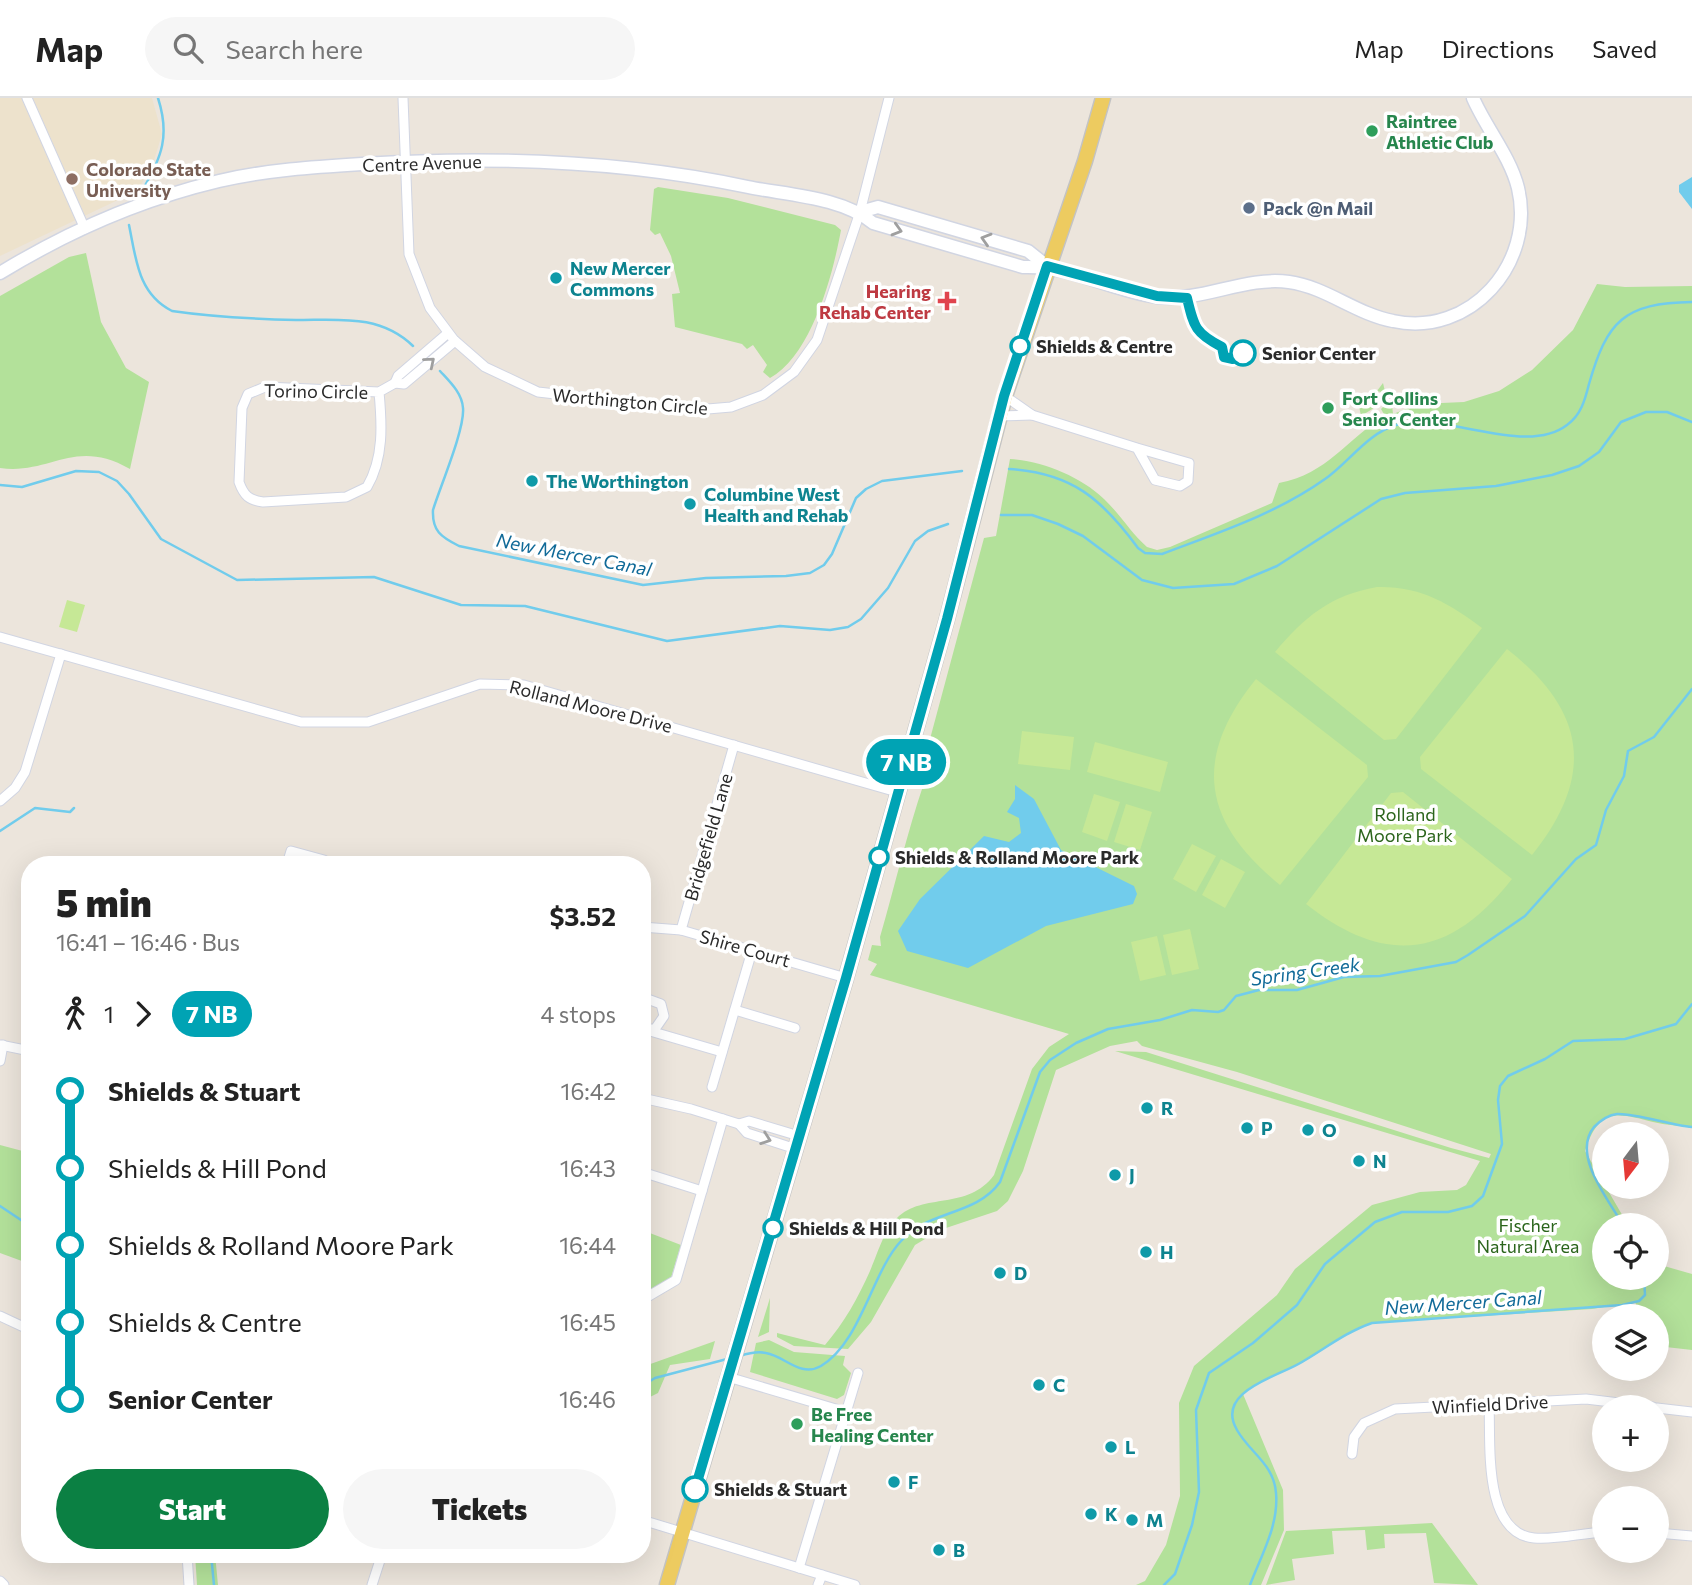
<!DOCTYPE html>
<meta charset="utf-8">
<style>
:root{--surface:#fff;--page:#f6f6f6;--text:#222;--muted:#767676;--line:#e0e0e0;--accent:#0b8043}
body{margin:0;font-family:Commissioner,sans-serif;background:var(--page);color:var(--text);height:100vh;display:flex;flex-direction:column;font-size:26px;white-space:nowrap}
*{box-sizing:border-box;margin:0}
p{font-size:23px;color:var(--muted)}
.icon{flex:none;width:38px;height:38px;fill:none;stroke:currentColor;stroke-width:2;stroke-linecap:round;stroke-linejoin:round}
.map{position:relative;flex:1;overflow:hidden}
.details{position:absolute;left:21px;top:758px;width:630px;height:707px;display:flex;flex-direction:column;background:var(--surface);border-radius:28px;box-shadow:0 7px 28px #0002}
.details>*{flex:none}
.badge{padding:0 14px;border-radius:23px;font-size:24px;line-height:46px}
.needle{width:46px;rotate:196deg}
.tools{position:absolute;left:1592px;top:1024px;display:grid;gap:14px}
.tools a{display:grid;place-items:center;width:77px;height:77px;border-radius:50%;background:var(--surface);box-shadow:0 7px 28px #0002;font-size:35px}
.map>.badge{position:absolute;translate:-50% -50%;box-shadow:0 0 0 4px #fff}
.legs{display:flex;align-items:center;gap:10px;height:77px;padding:0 35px;font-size:23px}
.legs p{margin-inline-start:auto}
.overview{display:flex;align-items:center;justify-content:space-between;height:119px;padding:0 35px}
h1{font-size:38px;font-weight:800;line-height:52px}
.primary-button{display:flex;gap:14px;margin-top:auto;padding:14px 35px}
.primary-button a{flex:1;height:80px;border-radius:42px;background:var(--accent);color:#fff;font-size:28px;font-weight:800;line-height:80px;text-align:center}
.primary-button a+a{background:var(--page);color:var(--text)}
ul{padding:0 35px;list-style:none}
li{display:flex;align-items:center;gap:24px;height:77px;font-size:26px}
li i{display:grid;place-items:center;width:10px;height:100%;margin:0 9px;background:currentColor}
li i::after{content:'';width:18px;height:18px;margin:-9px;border:5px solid;border-radius:50%;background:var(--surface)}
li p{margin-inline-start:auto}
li:first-child i{background:linear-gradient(#0000 50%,currentColor 0)}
li:last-child i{background:linear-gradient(currentColor 50%,#0000 0)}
header{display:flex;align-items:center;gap:42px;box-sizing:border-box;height:98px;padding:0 35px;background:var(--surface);border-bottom:2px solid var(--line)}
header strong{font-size:33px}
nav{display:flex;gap:38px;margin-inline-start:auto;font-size:24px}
.search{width:490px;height:63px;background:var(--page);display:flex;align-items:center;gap:18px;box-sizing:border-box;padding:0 24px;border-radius:38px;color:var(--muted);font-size:26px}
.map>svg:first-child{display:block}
.education{fill:#ede2cc}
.green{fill:#b3e19a}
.pitch{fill:#c6e896}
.water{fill:#71ccec}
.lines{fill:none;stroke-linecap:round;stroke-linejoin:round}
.stream{stroke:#71ccec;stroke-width:2.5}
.minor-casing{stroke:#d1d5e2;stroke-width:11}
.tertiary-casing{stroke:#d1d5e2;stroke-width:15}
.primary-casing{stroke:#c3c3c3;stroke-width:17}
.minor{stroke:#fff;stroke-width:9}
.tertiary{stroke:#fff;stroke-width:12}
.primary{stroke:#edcb60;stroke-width:14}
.oneway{stroke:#9f9f9f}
.line-1-casing{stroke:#fff;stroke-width:16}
.line-1{stroke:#00a3b4;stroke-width:10}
.leisure-dot{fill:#2e9e5b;stroke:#fff;stroke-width:2.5}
.education-dot{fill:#8d6e63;stroke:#fff;stroke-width:2.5}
.service-dot{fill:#5c6f8a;stroke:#fff;stroke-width:2.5}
.culture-dot{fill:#0f9aa8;stroke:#fff;stroke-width:2.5}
.health-dot{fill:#e0444e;stroke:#fff;stroke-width:2.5}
.stop-1-dot{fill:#fff;stroke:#00a3b4;stroke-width:3.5}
.labels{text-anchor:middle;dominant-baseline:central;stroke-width:7;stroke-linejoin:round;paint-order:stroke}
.leisure-label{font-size:18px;font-weight:bold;fill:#27864d;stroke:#fff;text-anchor:start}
.street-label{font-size:18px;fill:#2a2a2a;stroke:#fff}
.education-label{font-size:18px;font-weight:bold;fill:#785e54;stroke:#fff;text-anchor:start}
.service-label{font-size:18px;font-weight:bold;fill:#4e5e75;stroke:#fff;text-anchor:start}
.culture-label{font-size:18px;font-weight:bold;fill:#0d838f;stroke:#fff;text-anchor:start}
.health-label{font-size:18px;font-weight:bold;fill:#be3a42;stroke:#fff;text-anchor:end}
.stop-label{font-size:18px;font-weight:bold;fill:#2a2a2a;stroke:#fff;text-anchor:start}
.park-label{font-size:18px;fill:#2b651c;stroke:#fff}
.water-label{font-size:19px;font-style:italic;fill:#106a98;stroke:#fff}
</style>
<header>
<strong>Map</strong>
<div class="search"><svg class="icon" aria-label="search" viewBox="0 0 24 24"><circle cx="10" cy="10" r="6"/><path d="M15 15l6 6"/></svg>Search here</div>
<nav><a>Map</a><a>Directions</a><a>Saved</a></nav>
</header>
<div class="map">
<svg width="1692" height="1487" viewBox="0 0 1692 1487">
<rect width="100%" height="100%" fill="#ece5dc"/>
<path class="education" d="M0 0H152L162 36 152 69 137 93 0 158Z"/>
<g class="green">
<path d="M658 89 728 100 835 127 841 132C833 176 812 257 770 280L763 274 767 267 753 247 747 251 742 246 675 229 672 196 680 195 671 158 660 135 655 137 650 132 654 91Z"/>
<path d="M86 155 101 224 126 270 149 284 130 371C74 339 51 377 0 370V198L69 159Z"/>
<path d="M1597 186 1625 189 1692 188V1029C1679 1028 1666 1027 1653 1024 1615 1014 1599 1010 1585 1053L1628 1127H1605V1180H1657V1166L1692 1176V1252L1657 1248V1218H1641L1635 1204 1592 1211 1372 1225C1345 1235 1326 1251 1301 1265 1281 1276 1260 1281 1243 1296L1283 1392 1284 1432 1261 1487H1136L1145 1483 1166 1447 1180 1398 1179 1305 1194 1268 1277 1197 1295 1171 1372 1107 1420 1094 1457 1092 1466 1087 1480 1063 1115 953 1146 954 1451 1050 1489 1060 1491 1056 1237 974 1142 948 1137 943 1110 948 1056 972 1023 1073 1008 1103 997 1113 940 1132 915 1147 871 1224 848 1251 794 1248 777 1239V1235L825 1247C844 1225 858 1200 870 1173 877 1157 884 1132 897 1120 923 1094 968 1113 994 1077L1032 971 1049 949 1069 936 870 877 877 866 868 862 872 847 881 848 880 839C895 787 907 735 924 685L922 679 928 671 923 667 984 440 996 438 1010 361C1042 363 1080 378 1104 401 1120 416 1131 435 1147 449L1157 452 1170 449 1272 405 1279 385C1328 376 1346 341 1385 318L1381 311 1385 307H1392L1393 316 1419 306 1464 304 1499 293 1532 272 1573 232Z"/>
<path d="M1383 285 1387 302 1361 318 1359 308 1367 299 1382 298 1381 294 1377 293Z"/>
<path d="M0 1047 30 1055V1166L0 1155Z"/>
<path d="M642 1132 681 1147 671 1180 642 1196Z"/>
<path d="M770 1200 769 1234 758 1239Z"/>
<path d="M769 1242 794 1254 845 1258 843 1267 851 1275 844 1297 837 1301 750 1274 756 1245Z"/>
<path d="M715 1243 710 1261 670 1267 658 1295 642 1303V1269Z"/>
<path d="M1432 1425 1478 1487 1434 1485 1426 1435 1384 1436 1385 1450 1367 1452 1365 1432 1332 1433 1334 1456 1292 1461 1295 1482 1266 1487 1286 1433Z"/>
<path d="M195 1456H215L218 1487H197Z"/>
</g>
<g class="pitch">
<path d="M1377 489C1420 488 1449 505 1482 530L1396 641 1384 642 1275 554C1304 519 1331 497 1377 489Z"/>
<path d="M67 502 85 507 77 534 59 529Z"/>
<path d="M1507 551C1586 613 1596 677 1532 757L1421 671 1420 659Z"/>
<path d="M1256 581 1367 667 1368 679 1280 787C1202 724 1192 660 1256 581Z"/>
<path d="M1022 633 1074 639 1070 672 1018 666Z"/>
<path d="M1095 644 1168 664 1160 694 1087 674Z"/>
<path d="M1403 694 1512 781C1450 860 1386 869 1306 806L1391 695Z"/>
<path d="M1094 696 1120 704 1107 743 1082 734Z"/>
<path d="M1126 706 1152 714 1140 752 1114 744Z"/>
<path d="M1192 746 1216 758 1196 794 1173 781Z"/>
<path d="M1221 761 1245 774 1225 810 1202 797Z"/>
<path d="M1190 831 1199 871 1172 877 1163 837Z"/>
<path d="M1157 838 1166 877 1140 883 1131 844Z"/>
</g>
<g class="water">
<path d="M1692 79V111L1679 94V87Z"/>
<path d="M1015 687 1034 701 1061 752 1134 788 1137 796 1133 806 1046 828 968 870 907 853 898 833 920 801 984 738 1009 744 1021 735 1019 720 1007 714 1015 701Z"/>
</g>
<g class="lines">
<g class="stream">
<path d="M143 91C162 59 170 37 158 0"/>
<path d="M129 127C136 161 138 196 172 213 213 219 255 221 296 222 339 222 380 216 413 248"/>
<path d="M440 273C450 284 462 295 463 310 465 331 440 389 433 412 432 433 441 439 459 448L643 487 706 480 786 478 810 475 824 467 832 456 856 400 866 391 882 383 962 373"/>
<path d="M1009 371C1072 375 1102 401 1138 450L1145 455 1162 456C1217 435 1276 416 1325 381 1348 365 1368 335 1396 327 1446 313 1525 359 1567 327 1581 317 1585 302 1589 286 1607 223 1624 205 1692 204"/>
<path d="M0 387 22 389 76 373 99 374 117 383 129 396 161 441 237 482 374 479 461 507 525 508 667 543 780 528 830 532 848 529 861 521 888 490 915 443 928 433 948 426"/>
<path d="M1001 417H1032L1058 426 1083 438 1142 482 1173 490 1234 486 1277 468 1381 401 1405 395 1496 388 1552 377 1579 368 1599 354 1621 324 1646 314H1667L1692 324"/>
<path d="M0 733 35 710 70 714 74 710"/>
<path d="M0 1108 30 1128"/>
<path d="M1623 1127C1609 1102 1571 1057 1594 1029 1601 1022 1608 1017 1617 1016 1636 1015 1669 1027 1692 1029"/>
<path d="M740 1258C749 1255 757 1253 766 1255 785 1258 800 1280 821 1268 861 1244 872 1174 901 1143 928 1112 976 1118 1000 1084L1040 974 1050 962 1076 945 1108 931 1160 922 1192 912 1218 914 1224 912 1236 898 1259 892H1297L1344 879 1380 878 1456 864 1468 857 1525 818 1576 761 1596 747 1606 712 1624 678 1628 653 1654 639 1692 591"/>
<path d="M642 1288 655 1280 727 1261"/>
<path d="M211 1456 214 1487"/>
<path d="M1164 1487 1175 1476 1192 1427 1199 1394 1196 1312 1209 1275 1253 1245 1297 1207 1325 1166 1375 1124 1402 1114H1448L1472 1108 1483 1098 1502 1046 1498 1002 1500 988 1508 978 1545 961 1573 943 1625 941 1676 926 1692 906"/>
<path d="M1250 1487C1261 1458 1279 1427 1276 1395 1274 1366 1250 1355 1237 1332 1214 1293 1280 1278 1302 1264 1326 1250 1346 1234 1372 1225L1622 1207 1639 1203 1645 1197 1644 1180"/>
</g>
<defs>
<g id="minor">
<path d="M27 0 85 131"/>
<path d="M403 0 409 156 430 210 454 242 485 269 538 294 696 312 731 309 763 297 794 274 817 242 860 114 889 0"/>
<path d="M448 235 398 278 395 285 404 286 455 243"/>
<path d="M379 294C382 326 384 360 367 389L346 399 263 404C249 402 244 398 239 384L242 310 248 296 265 289 379 294 395 285"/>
<path d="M1005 298 1032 317 1137 350 1155 382 1180 388 1188 383 1189 365 1137 350"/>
<path d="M999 318 1032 317"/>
<path d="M0 539 301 624H368L480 586 524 587 897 694"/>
<path d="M0 703 15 690 25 674 61 556"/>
<path d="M287 766 291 753 324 762 327 766"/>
<path d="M642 829 681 832 846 880"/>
<path d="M681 832 734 647"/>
<path d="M642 899 661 906 664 918 655 931H642"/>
<path d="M735 912 795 930"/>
<path d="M650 933 722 954"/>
<path d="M0 947 30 953"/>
<path d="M0 963 3 947"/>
<path d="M712 989 752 853"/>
<path d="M642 1000 691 1011 739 1026 749 1023 799 1038"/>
<path d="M739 1026 747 1035 796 1051"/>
<path d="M642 1074 702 1093"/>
<path d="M642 1202 676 1182 723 1021"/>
<path d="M0 1218 30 1232"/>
<path d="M728 1279 846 1314"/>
<path d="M1489 1306C1491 1343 1482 1435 1534 1440 1557 1442 1581 1435 1605 1434"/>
<path d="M1657 1310 1692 1314"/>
<path d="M1352 1356 1354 1339 1364 1325 1395 1311 1586 1301 1653 1309"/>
<path d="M642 1422 855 1487"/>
<path d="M1657 1435 1692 1438"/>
<path d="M187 1456 189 1487"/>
<path d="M799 1470 858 1275"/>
<path d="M0 1483 4 1487"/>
<path d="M372 1487 382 1456"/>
<path d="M818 1487 822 1477"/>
</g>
<g id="tertiary">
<path d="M860 114 878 109 1028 153 1047 168"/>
<path d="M0 175C67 134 143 101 219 83 266 72 314 69 362 66 490 58 621 62 748 89 787 97 842 99 873 125L1023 169C1070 167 1112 193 1157 199 1203 204 1244 178 1289 184 1326 189 1356 216 1393 223 1470 240 1536 165 1518 90 1510 58 1486 30 1473 0"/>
</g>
<path id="primary" d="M667 1487 846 880 947 521 1005 298 1085 63 1103 0"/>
</defs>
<use href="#minor" class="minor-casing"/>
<use href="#tertiary" class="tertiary-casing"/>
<use href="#primary" class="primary-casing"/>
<use href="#minor" class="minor"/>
<use href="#tertiary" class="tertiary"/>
<use href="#primary" class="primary"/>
</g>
<defs><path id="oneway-chevron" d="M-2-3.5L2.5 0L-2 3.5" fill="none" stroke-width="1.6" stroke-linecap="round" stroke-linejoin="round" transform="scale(1.75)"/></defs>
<g class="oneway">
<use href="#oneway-chevron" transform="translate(897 132) rotate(16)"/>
<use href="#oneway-chevron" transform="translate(986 141) rotate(-163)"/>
<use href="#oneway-chevron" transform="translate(430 264) rotate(-40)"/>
<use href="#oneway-chevron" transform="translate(766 1041) rotate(19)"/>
</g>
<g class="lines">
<defs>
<path id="line-1" d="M695 1391 846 880 947 521 1004 298 1047 168 1157 198 1187 200C1194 229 1195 235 1222 249L1224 259 1233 261 1243 255"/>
</defs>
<use href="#line-1" class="line-1-casing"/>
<use href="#line-1" class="line-1"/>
</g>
<g class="leisure-dot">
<circle cx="1372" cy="33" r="7"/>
<circle cx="1328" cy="310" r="7"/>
<circle cx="797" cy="1326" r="7"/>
</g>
<circle class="education-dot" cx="72" cy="81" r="7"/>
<circle class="service-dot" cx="1249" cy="110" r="7"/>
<g class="culture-dot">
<circle cx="556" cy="180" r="7"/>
<circle cx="532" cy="383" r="7"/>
<circle cx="690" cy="406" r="7"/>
<circle cx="1147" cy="1010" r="7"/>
<circle cx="1247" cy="1030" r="7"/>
<circle cx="1308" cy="1032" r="7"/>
<circle cx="1359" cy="1063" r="7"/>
<circle cx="1115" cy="1077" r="7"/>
<circle cx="1146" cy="1154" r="7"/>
<circle cx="1000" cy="1175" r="7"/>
<circle cx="1039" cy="1287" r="7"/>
<circle cx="1111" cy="1349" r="7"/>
<circle cx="894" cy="1384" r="7"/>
<circle cx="1091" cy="1416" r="7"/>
<circle cx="1132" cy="1422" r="7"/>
<circle cx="939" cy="1452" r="7"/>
</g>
<path class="health-dot" d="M943.5 192.5h7v7h7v7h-7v7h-7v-7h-7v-7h7z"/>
<g class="stop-1-dot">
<circle cx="1020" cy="248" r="9"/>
<circle cx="1243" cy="255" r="12"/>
<circle cx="879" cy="759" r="9"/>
<circle cx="773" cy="1130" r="9"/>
<circle cx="695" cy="1391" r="12"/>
</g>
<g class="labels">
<g class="leisure-label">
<text x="1386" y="23">Raintree<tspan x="1386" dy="21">Athletic Club</tspan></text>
<text x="1342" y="300">Fort Collins<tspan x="1342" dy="21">Senior Center</tspan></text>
<text x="811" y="1316">Be Free<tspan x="811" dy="21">Healing Center</tspan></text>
</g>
<g class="street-label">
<text transform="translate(422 65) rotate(-2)">Centre Avenue</text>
<text transform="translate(316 293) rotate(1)">Torino Circle</text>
<text transform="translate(630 303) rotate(5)">Worthington Circle</text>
<text transform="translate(591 608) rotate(14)">Rolland Moore Drive</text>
<text transform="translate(708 739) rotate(-74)">Bridgefield Lane</text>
<text transform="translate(745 850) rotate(16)">Shire Court</text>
<text transform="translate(1490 1306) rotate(-3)">Winfield Drive</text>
</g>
<g class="education-label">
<text x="86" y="71">Colorado State<tspan x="86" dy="21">University</tspan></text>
</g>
<g class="service-label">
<text x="1263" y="110">Pack @n Mail</text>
</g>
<g class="culture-label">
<text x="570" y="170">New Mercer<tspan x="570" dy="21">Commons</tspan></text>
<text x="546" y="383">The Worthington</text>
<text x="704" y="396">Columbine West<tspan x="704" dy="21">Health and Rehab</tspan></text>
<text x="1161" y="1010">R</text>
<text x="1261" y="1030">P</text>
<text x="1322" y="1032">O</text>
<text x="1373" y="1063">N</text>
<text x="1129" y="1077">J</text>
<text x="1160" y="1154">H</text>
<text x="1014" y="1175">D</text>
<text x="1053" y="1287">C</text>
<text x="1125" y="1349">L</text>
<text x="908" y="1384">F</text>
<text x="1105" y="1416">K</text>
<text x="1146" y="1422">M</text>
<text x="953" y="1452">B</text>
</g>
<g class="health-label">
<text x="931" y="193">Hearing<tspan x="931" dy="21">Rehab Center</tspan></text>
</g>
<g class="stop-label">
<text x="1036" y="248">Shields &amp; Centre</text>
<text x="1262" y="255">Senior Center</text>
<text x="895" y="759">Shields &amp; Rolland Moore Park</text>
<text x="789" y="1130">Shields &amp; Hill Pond</text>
<text x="714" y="1391">Shields &amp; Stuart</text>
</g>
<g class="park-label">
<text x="1405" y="716">Rolland<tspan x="1405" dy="21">Moore Park</tspan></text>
<text x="1528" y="1127">Fischer<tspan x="1528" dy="21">Natural Area</tspan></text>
</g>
<g class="water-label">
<text transform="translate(574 456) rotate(11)">New Mercer Canal</text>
<text transform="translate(1305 873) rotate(-8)">Spring Creek</text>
<text transform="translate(1463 1204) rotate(-4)">New Mercer Canal</text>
</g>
</g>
</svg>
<div class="tools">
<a><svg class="needle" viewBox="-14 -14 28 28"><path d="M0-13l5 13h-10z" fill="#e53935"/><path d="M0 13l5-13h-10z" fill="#767676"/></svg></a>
<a><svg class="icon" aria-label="locate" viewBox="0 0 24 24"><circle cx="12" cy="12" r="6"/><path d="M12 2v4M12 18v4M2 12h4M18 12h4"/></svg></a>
<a><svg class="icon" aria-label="layers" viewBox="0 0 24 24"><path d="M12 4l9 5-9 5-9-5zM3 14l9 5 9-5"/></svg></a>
<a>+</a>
<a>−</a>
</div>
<b class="badge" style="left:906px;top:664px;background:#00a3b4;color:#fff">7 NB</b>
<section class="details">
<div class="overview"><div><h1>5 min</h1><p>16:41 – 16:46 · Bus</p></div><b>$3.52</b></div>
<div class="legs"><svg class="icon" aria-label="walk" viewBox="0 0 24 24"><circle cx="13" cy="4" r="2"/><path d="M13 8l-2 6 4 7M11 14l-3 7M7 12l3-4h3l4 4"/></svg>1<svg class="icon" aria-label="forward" viewBox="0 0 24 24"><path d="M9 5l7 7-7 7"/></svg><b class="badge" style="background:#00a3b4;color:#fff">7 NB</b><p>4 stops</p></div>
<ul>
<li><i style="color:#00a3b4"></i><b>Shields &amp; Stuart</b><p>16:42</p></li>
<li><i style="color:#00a3b4"></i><span>Shields &amp; Hill Pond</span><p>16:43</p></li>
<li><i style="color:#00a3b4"></i><span>Shields &amp; Rolland Moore Park</span><p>16:44</p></li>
<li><i style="color:#00a3b4"></i><span>Shields &amp; Centre</span><p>16:45</p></li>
<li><i style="color:#00a3b4"></i><b>Senior Center</b><p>16:46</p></li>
</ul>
<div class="primary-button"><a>Start</a><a>Tickets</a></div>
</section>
</div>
